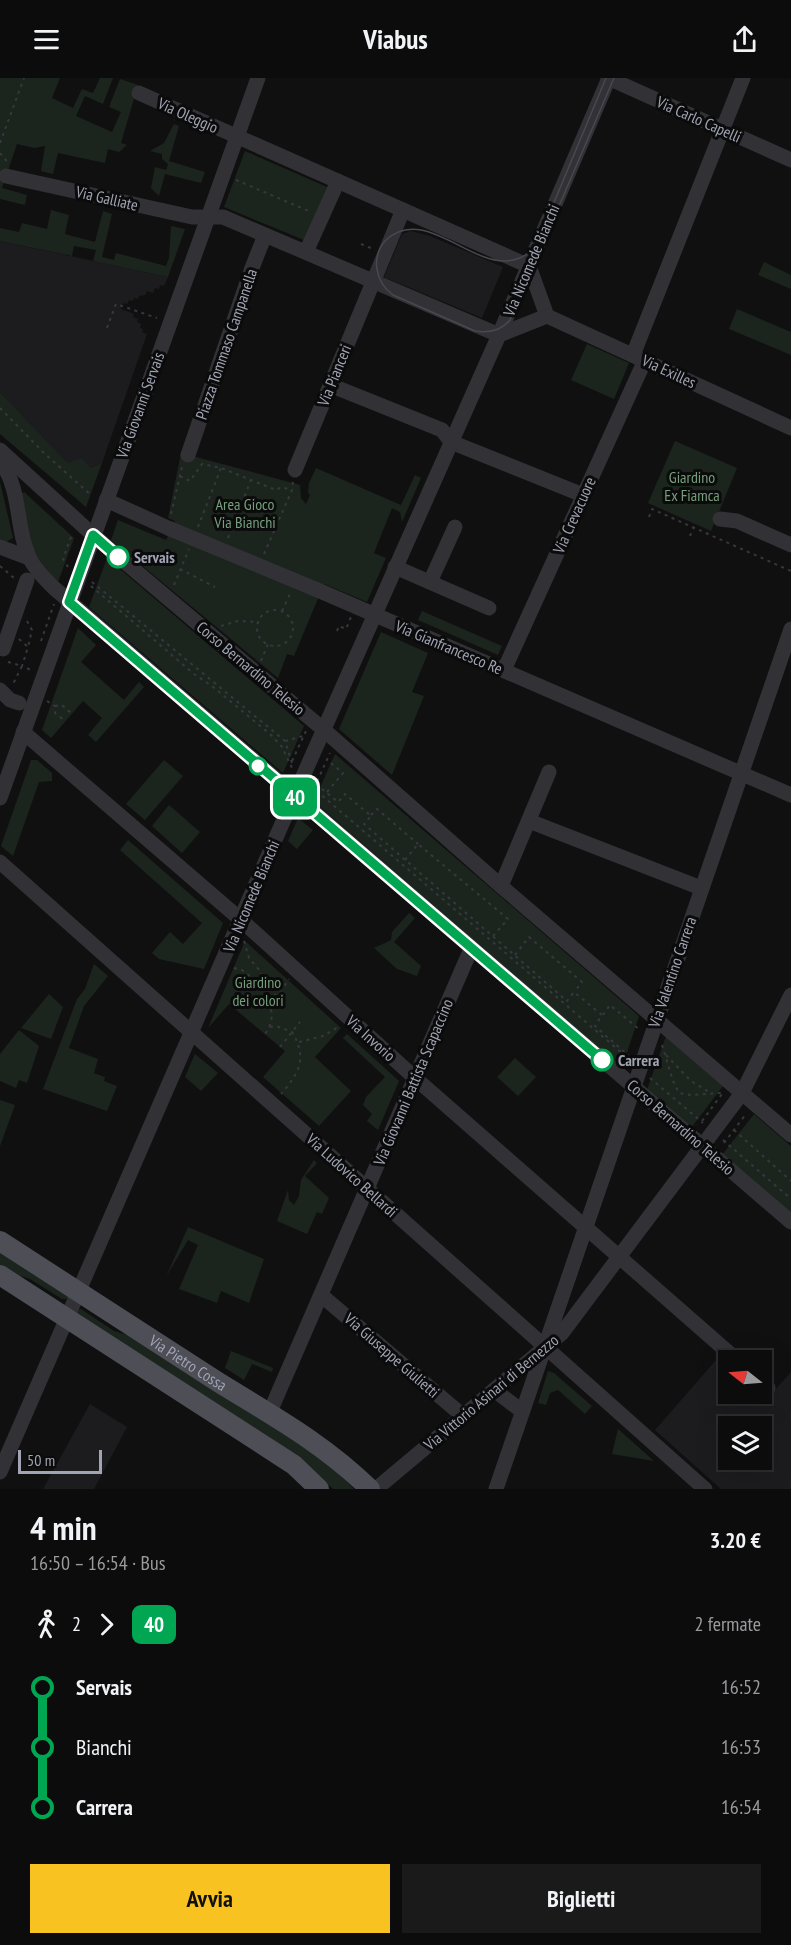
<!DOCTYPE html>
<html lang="it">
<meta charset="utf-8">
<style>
:root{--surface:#0c0c0d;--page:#1a1a1b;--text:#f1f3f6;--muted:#9a9b9d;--line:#2c2c2e;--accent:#f8c321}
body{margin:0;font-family:"PT Sans Narrow",sans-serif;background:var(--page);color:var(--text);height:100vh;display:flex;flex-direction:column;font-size:22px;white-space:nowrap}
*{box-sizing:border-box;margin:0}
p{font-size:20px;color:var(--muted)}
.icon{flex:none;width:33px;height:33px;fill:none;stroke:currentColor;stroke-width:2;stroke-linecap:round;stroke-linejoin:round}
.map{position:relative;height:1411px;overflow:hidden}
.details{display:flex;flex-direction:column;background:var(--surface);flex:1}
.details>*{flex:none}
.badge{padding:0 12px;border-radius:9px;font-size:21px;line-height:39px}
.needle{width:39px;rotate:287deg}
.buttons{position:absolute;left:718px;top:1272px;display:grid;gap:12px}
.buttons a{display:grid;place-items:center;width:54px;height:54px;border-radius:0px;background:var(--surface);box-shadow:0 6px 24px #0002,0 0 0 2px var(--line);font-size:30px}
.scale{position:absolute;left:18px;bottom:15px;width:84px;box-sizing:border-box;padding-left:6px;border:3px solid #a0a4b3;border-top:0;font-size:16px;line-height:21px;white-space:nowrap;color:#a0a4b3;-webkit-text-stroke:4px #0b0b0c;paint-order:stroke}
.map>.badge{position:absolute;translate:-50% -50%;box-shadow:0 0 0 3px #fff}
.legs{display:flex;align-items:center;gap:9px;height:66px;padding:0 30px;font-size:20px}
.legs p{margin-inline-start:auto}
.summary{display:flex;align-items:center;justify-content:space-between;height:102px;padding:0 30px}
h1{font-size:33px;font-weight:700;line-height:45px}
.primary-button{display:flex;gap:12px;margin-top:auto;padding:12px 30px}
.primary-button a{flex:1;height:69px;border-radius:0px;background:var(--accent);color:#111;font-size:24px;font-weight:700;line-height:69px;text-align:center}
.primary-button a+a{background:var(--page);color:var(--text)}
ul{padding:0 30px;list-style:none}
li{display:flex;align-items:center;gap:21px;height:60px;font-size:22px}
li i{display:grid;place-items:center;width:9px;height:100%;margin:0 8px;background:currentColor}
li i::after{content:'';width:15px;height:15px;margin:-8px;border:4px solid;border-radius:50%;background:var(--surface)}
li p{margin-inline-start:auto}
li:first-child i{background:linear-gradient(#0000 50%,currentColor 0)}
li:last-child i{background:linear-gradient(currentColor 50%,#0000 0)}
header{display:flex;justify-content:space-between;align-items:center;height:78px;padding:0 30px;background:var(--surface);font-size:27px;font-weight:700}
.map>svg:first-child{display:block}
.built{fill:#1c1c1e;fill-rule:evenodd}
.green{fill:#1c241e}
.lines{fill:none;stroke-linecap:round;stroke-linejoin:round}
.path{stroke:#37383e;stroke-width:2;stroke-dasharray:3 4.5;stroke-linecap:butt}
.minor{stroke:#313136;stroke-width:15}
.major{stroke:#4d4e56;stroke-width:20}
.tram{stroke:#484950;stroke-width:1.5}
.line-1-casing{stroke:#fff;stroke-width:14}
.line-1{stroke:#00a651;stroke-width:9}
.stop-1-dot{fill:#fff;stroke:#00a651;stroke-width:3}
.labels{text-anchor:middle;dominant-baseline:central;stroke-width:6;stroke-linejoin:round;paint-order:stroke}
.street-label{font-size:16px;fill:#a0a4b3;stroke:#0b0b0c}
.park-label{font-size:16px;fill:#769f7c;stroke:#0b0b0c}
.stop-label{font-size:16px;font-weight:bold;fill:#a0a4b3;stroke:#0b0b0c;text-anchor:start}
</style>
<header><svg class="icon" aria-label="menu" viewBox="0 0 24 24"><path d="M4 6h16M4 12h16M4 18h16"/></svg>Viabus<svg class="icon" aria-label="share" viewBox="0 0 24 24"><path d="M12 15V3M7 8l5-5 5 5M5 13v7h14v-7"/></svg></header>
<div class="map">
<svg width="791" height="1411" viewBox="0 0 791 1411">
<rect width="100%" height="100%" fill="#101011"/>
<g class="built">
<path d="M411 153 430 158 503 189 482 240 384 199 402 156Z"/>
<path d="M0 163 168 199 164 208 160 207 159 211 155 210 153 215 147 213 145 217 139 218 138 221 134 220 133 223 129 222 127 226 123 225 121 231 134 236 133 239 138 241 137 244 141 246 140 250 143 251 142 254 147 256 102 385 90 390 68 385 0 314Z"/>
<path d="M717 1281 729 1291V1316H757L765 1323 791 1294V1411H721L655 1352ZM729 1348H762V1382H729Z"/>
<path d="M90 1326 127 1349 94 1411H43Z"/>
</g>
<g class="green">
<path d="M0 0H60L52 20 73 30 82 11 93 15 100 0H113L103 26 85 18 76 38 112 54 121 34 109 29 120 1 138 7 121 65 127 67 119 74 108 71 105 85 58 75 53 96 41 93 45 68 34 70 17 66 2 110 27 117 25 127 0 121Z"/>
<path d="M174 46 179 48 169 83 205 94 201 105 165 96 159 118 151 110 155 89 166 92 168 86 162 81V76L150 73 164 65Z"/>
<path d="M245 73 327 109 304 162 224 129Z"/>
<path d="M51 132 69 137 65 156 95 164 103 133 112 136 102 179 114 182 116 175 166 188 169 180 171 148 185 151 168 199 93 183 96 172 74 168 72 178 0 163V150L19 154 22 145 47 151Z"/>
<path d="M764 184 791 197V211L758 197Z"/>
<path d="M737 231 791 254V277L729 251Z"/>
<path d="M587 266 629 285 614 321 571 302Z"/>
<path d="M0 314 68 385 81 380 90 390 102 385 86 429 0 356Z"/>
<path d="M675 363 737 390 711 453 648 425Z"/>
<path d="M181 375 293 405 300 407 301 420 306 426 310 417 308 415 309 405 316 390 401 427 415 397 421 400 402 444 400 434 392 430 374 475 386 480 367 524 324 506 294 578 287 576 278 600 111 462 118 442 166 462 175 443 168 440Z"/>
<path d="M0 404 13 460 6 464 0 463Z"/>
<path d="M24 414 74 460 58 504 44 493 34 475 21 416Z"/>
<path d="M107 480 304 648 283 695 89 529Z"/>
<path d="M422 533 502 568 498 577 418 542Z"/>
<path d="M78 550 96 567 81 584 124 622 139 604 144 609 96 664 88 657 102 640 83 623 51 660 42 652Z"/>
<path d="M381 554 428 575 412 614 424 618 392 697 339 651Z"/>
<path d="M335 676 639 938 622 990 314 723Z"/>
<path d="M31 682H37L52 695V703L39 704 13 778 1 768Z"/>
<path d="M164 682 183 698 145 742 126 726Z"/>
<path d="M169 727 200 754 182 775 152 748Z"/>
<path d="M298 740 313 752 297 771 288 763Z"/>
<path d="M128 762 223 845 204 891 159 881 152 875 170 854 183 866 202 845 120 772Z"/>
<path d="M409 835 415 840 394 864 421 888 417 898 397 891 374 870 391 862 392 854Z"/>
<path d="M245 863 341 950 315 979 351 1013 319 1048 263 999 285 973 229 926 208 950Z"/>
<path d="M94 886 108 898 84 928 69 970 98 981 94 995 105 999 104 1003 117 1008 107 1033 43 1011 77 921 85 911Z"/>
<path d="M49 916 63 929 51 961 21 950Z"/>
<path d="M19 952 39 968 27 1005 19 1002 16 1010 0 1003V976Z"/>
<path d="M347 956 399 1003 378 1052 367 1043 372 1036 363 1027 366 1019 385 999 343 960Z"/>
<path d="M666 958 723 1008 691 1050 647 1012Z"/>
<path d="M195 976 218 995 201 1013 185 999Z"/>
<path d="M515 980 536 999 518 1018 497 999Z"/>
<path d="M0 1022 15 1027 0 1068Z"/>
<path d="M754 1036 791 1068V1136L722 1077Z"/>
<path d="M314 1082 317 1085 305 1098 329 1120 322 1136 317 1134 307 1156 277 1143 288 1112 289 1122 294 1127 299 1118 301 1102Z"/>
<path d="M188 1149 264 1181 249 1225 221 1213 217 1225 179 1211 198 1167 188 1162 166 1199Z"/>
<path d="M0 1173 69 1218 67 1221H62L30 1201 11 1195 0 1187Z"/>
<path d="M77 1231H81L114 1253 131 1258 309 1370 328 1385 354 1411H333L293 1376 74 1236Z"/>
<path d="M231 1273 273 1290 272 1294 252 1286 244 1302 225 1290Z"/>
<path d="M548 1293 554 1295 592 1328 585 1336 558 1312 550 1315 546 1327 538 1325Z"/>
<path d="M618 1351 654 1383 612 1376Z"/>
</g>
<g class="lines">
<g class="path">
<path d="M0 65 24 0"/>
<path d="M0 75 8 85"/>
<path d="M236 102 311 134"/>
<path d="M361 166 373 171"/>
<path d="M107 250 116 226 157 240"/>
<path d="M0 330 45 376 92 418"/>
<path d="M180 398 190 403 202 386 221 390 276 412 281 409 292 412"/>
<path d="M171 436 182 389"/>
<path d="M649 439 652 431 791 493"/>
<path d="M198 449 221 390"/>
<path d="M690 458 694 449"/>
<path d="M228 460 251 402"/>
<path d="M264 476 292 412 293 403"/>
<path d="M0 488 14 500"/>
<path d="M68 489 63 481 72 456"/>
<path d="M180 491 215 509"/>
<path d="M92 504 285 663 292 685"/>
<path d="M174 507 189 471"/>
<path d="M91 508 194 596 212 608 271 657 282 669 292 690"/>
<circle cx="275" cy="550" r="18"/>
<path d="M282 533 291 514"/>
<path d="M27 543 32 552 28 569"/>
<path d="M221 548 238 543 259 544"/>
<path d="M337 553 339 548 346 551 351 539"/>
<path d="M19 561 28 569 22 588 31 592"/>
<path d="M41 563 54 526"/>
<path d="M261 583 268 566"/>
<path d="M8 584 22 588 12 608"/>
<path d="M47 623 55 628V635L65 643"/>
<path d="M55 628 62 627 72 636"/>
<path d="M285 663 303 658"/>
<path d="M292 683 306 653"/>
<path d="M316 706 338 724 345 716 371 738 364 746 567 923 574 914 602 937 595 948 631 980"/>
<path d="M311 708 630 982"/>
<path d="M327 714 343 695 327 682"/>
<path d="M311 717 330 675"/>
<path d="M371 737 377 731 418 766"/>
<path d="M405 782 418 766 508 841 493 858"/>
<path d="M244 863 249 880 261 894C261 916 282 933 265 956"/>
<path d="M515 877 529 859 582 904 574 914"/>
<path d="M234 890 242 892 262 908"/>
<path d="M269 924C276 915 284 910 289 901"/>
<path d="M603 937 610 927 640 952"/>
<path d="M270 949 276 948 292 954C308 980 299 995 281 1016"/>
<path d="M299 964 323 958 340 948"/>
<path d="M662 967 673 1003 679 1015 691 1017 721 1015"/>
<path d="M280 969 300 944"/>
<path d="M666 977 691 1003 709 1014"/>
<path d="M650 1000 703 1045"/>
<path d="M702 1043 722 1016"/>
<path d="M734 1052 791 1103"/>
<path d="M723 1062 791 1121"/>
<path d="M724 1065 746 1036"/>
</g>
<g class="minor">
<path d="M608 0 791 82"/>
<path d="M6 98 192 139H223L499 257 547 238 529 188 139 15"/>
<path d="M306 174 338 103"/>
<path d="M547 238 791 350"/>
<path d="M633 277 743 0"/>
<path d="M330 307 442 352 451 364 583 417"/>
<path d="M0 372 93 457 324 652 501 808 791 1057"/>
<path d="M188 377 252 190 265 157"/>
<path d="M0 383C22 411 15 450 30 481 36 493 45 501 54 510L791 1144"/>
<path d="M295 392 403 132"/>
<path d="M106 422 168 450 320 513 791 717"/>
<path d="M720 441 737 443 791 467"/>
<path d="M0 469 29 480"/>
<path d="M395 489 489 530"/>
<path d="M430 504 455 449"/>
<path d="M3 571 27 502"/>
<path d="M504 592 645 282"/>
<path d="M0 612 10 622 19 625"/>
<path d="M23 654 240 841 415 1000 737 1282"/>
<path d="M0 720 258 0"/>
<path d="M529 743 701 810"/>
<path d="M0 784 705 1411"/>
<path d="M501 808 549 694"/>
<path d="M321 1217 463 1338"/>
<path d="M762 1305 768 1310"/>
<path d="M494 1312 522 1333"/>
<path d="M269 1336 471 871"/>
<path d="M0 1394 288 732 499 257 609 0"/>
<path d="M376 1411 562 1255 742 1015 791 917"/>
<path d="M496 1411 791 551"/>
</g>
<g class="major">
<path id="s1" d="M0 1163C72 1210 145 1257 218 1304 273 1338 323 1365 370 1411"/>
<path d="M0 1197 277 1376 294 1387 319 1411"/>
</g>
<path class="tram" d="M606 0 540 158C533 173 524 182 506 183 468 185 422 128 386 162 379 169 375 181 377 191 379 203 384 210 393 217L475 253C488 255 501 253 510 242L614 0"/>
</g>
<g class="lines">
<defs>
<path id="line-1" d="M118 479 93 457 69 524 602 982"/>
</defs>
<use href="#line-1" class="line-1-casing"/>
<use href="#line-1" class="line-1"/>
</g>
<g class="stop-1-dot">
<circle cx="118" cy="479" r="10"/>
<circle cx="258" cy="688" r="8"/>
<circle cx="602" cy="982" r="10"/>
</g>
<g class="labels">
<g class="street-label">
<text transform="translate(188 37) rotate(24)">Via Oleggio</text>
<text transform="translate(699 41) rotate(24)">Via Carlo Capelli</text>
<text transform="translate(107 120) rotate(13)">Via Galliate</text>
<text transform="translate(531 182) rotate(-67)">Via Nicomede Bianchi</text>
<text transform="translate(226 266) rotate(-71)">Piazza Tommaso Campanella</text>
<text transform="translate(669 293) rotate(25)">Via Exilles</text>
<text transform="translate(334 297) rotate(-68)">Via Pianceri</text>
<text transform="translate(140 327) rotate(-70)">Via Giovanni Servais</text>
<text transform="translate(574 437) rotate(-66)">Via Crevacuore</text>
<text transform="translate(449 569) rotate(23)">Via Gianfrancesco Re</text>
<text transform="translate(251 590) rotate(40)">Corso Bernardino Telesio</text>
<text transform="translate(251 818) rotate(-67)">Via Nicomede Bianchi</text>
<text transform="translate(672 894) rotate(-71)">Via Valentino Carrera</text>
<text transform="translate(371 960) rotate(42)">Via Invorio</text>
<text transform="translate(413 1004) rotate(-67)">Via Giovanni Battista Scapaccino</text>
<text transform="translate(681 1049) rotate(41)">Corso Bernardino Telesio</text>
<text transform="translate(352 1097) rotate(42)">Via Ludovico Bellardi</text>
<text transform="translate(392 1277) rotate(41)">Via Giuseppe Giulietti</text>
<text stroke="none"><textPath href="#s1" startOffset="224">Via Pietro Cossa</textPath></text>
<text transform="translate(491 1314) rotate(-40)">Via Vittorio Asinari di Bernezzo</text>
</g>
<g class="park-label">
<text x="692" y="399">Giardino<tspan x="692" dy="18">Ex Fiamca</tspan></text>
<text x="245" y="426">Area Gioco<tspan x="245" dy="18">Via Bianchi</tspan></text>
<text x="258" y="904">Giardino<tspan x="258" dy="18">dei colori</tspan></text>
</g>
<g class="stop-label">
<text x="134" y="479">Servais</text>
<text x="618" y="982">Carrera</text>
</g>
</g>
</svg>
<div class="buttons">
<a><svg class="needle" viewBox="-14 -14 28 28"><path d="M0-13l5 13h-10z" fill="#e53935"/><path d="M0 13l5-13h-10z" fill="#9a9b9d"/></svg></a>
<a><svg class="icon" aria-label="layers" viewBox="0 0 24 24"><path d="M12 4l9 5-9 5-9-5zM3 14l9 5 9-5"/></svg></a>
</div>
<div class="scale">50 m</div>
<b class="badge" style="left:295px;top:719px;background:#00a651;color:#fff">40</b>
</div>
<section class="details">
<div class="summary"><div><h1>4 min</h1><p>16:50 – 16:54 · Bus</p></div><b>3.20 €</b></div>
<div class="legs"><svg class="icon" aria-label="walk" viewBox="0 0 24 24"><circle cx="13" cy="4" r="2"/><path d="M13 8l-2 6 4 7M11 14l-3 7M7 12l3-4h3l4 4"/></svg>2<svg class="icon" aria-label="forward" viewBox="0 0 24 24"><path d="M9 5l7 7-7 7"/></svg><b class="badge" style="background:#00a651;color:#fff">40</b><p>2 fermate</p></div>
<ul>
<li><i style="color:#00a651"></i><b>Servais</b><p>16:52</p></li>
<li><i style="color:#00a651"></i><span>Bianchi</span><p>16:53</p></li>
<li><i style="color:#00a651"></i><b>Carrera</b><p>16:54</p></li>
</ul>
<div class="primary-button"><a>Avvia</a><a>Biglietti</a></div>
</section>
